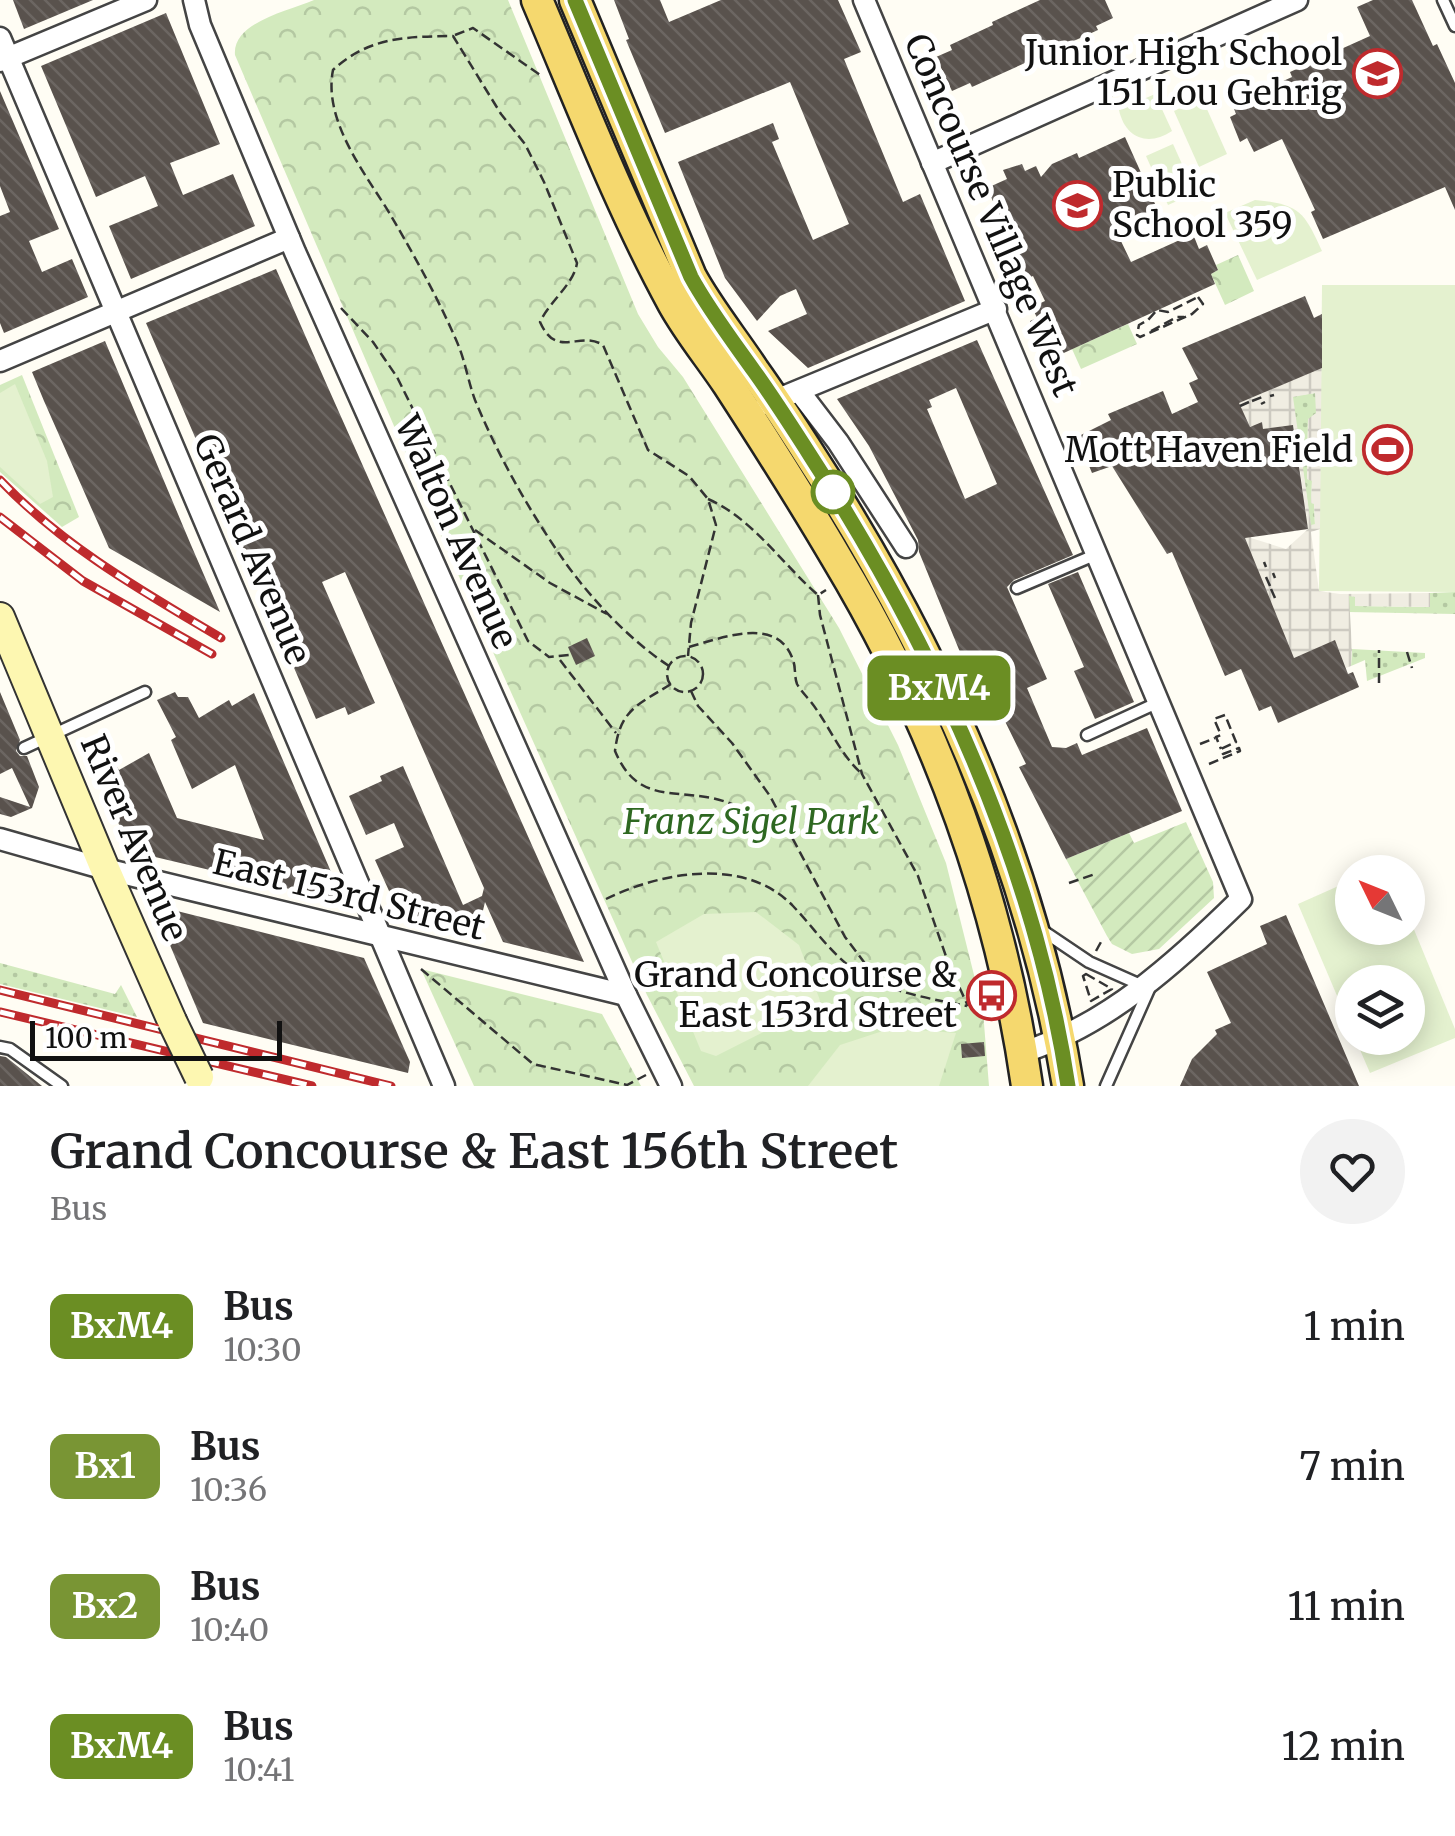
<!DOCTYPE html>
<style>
:root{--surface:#fff;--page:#f2f2f2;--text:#202124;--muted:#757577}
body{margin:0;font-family:Merriweather,serif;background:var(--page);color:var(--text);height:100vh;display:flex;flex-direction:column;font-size:38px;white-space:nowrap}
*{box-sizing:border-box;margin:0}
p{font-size:32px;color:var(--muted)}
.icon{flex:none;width:55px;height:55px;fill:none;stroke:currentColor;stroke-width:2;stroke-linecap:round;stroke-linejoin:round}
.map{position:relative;height:1086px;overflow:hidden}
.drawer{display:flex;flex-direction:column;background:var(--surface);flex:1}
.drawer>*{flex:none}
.badge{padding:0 20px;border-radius:15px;font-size:35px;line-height:65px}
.needle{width:65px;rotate:313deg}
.controls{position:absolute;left:1335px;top:855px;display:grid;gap:20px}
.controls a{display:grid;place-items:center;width:90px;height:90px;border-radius:50%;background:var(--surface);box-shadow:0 5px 25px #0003;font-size:50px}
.scale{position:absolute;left:30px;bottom:25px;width:252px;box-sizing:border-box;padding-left:10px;border:5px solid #111;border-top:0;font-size:28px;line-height:35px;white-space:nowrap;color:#111;-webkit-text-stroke:8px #fff;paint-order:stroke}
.map>.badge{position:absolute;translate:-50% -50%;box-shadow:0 0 0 5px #fff}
.round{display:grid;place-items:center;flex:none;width:105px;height:105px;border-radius:52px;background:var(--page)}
.head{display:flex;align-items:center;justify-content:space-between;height:170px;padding:0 50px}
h1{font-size:48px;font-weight:600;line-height:75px}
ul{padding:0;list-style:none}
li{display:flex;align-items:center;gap:30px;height:140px;padding:0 50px}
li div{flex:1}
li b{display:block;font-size:38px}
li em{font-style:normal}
li .badge{min-width:110px;font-weight:700;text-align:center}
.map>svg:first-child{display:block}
.grass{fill:url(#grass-dots)}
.park{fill:url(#park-crowns)}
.garden{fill:url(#garden-furrows)}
.pitch{fill:#e4f1cf}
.plaza{fill:url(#plaza-grid);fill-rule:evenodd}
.building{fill:url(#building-back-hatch);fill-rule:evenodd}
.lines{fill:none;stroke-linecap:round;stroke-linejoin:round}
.lane-casing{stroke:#444;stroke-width:15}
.street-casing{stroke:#444;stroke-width:25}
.secondary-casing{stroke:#333;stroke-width:32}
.primary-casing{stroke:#222;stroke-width:35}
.path{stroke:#333;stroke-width:2.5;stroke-dasharray:10 5;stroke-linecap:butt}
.lane{stroke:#fff;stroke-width:10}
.street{stroke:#fff;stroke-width:20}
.secondary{stroke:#fdf7b1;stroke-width:28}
.primary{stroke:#f5d86e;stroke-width:30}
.rail-casing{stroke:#bf2a2d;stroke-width:9}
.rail{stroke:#fff;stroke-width:5;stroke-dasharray:15;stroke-linecap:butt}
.secondary-bridge-casing{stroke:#333;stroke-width:32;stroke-linecap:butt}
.secondary-bridge{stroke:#fdf7b1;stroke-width:28}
.line-casing{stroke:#fff;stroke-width:22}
.line{stroke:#6b8e23;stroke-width:15}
.stop-dot{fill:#fff;stroke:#6b8e23;stroke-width:5}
.labels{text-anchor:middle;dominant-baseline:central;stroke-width:10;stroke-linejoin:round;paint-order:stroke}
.poi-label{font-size:35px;fill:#111;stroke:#fff;text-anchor:end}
.street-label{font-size:35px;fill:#111;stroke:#fff}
.park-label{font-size:35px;font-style:italic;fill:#2e6821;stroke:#fff}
</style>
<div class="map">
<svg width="1455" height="1086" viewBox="0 0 1455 1086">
<defs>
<pattern id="grass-dots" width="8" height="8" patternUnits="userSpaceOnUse" patternTransform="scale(2.5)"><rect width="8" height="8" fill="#d3eabe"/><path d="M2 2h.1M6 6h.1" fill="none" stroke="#b4c8a2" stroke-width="1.8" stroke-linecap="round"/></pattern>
<pattern id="park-crowns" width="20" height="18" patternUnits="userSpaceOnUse" patternTransform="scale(2.5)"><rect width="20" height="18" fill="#d3eabe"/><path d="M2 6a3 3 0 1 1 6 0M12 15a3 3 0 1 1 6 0" fill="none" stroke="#b4c8a2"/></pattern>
<pattern id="garden-furrows" width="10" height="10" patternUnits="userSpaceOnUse" patternTransform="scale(2.5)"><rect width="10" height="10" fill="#d3eabe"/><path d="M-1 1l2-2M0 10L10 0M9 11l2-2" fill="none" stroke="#b4c8a2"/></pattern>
<pattern id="plaza-grid" width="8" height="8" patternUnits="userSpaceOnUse" patternTransform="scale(2.5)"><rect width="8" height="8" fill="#f0ede2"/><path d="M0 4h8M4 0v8" fill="none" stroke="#cdcac1"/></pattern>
<pattern id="building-back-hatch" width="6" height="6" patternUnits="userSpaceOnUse" patternTransform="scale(2.5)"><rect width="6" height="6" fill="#59524d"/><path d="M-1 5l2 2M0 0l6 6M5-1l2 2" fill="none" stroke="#6c6662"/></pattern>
</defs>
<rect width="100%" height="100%" fill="#fffdf4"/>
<g class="grass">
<path d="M1316 393V414L1308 420 1307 479 1312 480 1311 502 1314 503 1315 525 1311 526 1292 396Z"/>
<path d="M1455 592V614L1348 612V596H1355L1356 606 1430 607V593Z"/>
<path d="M1352 649 1425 653V658L1367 681 1365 660 1351 666Z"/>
<path d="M0 963 115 994 121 985 137 1017 0 984Z"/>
</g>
<g class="park">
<path d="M314 0H508L638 314 658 347 683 377 839 628 898 745 946 863 983 1011 989 1086H694L647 995 448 552 235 55C232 22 289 11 314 0Z"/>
<path d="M1238 255 1254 291 1225 305 1211 274 1218 270 1216 265Z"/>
<path d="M1128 324 1137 344 1081 369 1072 349Z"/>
<path d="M22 375 79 517 62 527 0 472V385Z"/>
<path d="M421 969 602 1014 641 1086H474Z"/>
</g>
<path class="garden" d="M1186 822 1213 882 1214 898 1159 949 1132 954 1112 944 1107 936 1066 859 1129 833 1134 843Z"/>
<g class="pitch">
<path d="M1155 94 1172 131C1148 147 1125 138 1119 110Z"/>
<path d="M1202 98 1227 154 1199 167 1174 111Z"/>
<path d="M1173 144 1195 193 1168 205 1146 156Z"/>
<path d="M1255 200C1300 204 1304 212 1322 251L1257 280 1225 213Z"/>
<path d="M1322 285H1455V592L1319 591Z"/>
<path d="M15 384 47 461 53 497 40 504 0 467V393Z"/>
<path d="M1352 880V928H1408V915L1455 1029V1038L1370 1073 1355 1038H1408V982H1352V1031L1298 904Z"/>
<path d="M756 912 799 945 821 1003 716 1056 701 1051 656 942 704 914Z"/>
<path d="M892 1028 956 1033 939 1086H808L840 1045Z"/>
</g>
<path class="plaza" d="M1322 314 1320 529 1311 532 1319 591 1340 594 1430 593V607L1355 606V597L1349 596 1352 649 1351 666 1346 668 1335 641 1294 658 1219 529 1248 524 1251 538 1286 549 1308 529 1294 426 1263 429 1262 422 1188 452 1172 414 1315 350 1305 322ZM1315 393 1316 413 1308 419 1307 479 1312 481 1311 503 1314 504 1315 524 1311 525 1293 397Z"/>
<g class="building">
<path d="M13 0H93L24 29Z"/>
<path d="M614 0H660L669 22 721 0H838L861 52 844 59 903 202 920 194 965 301 808 368 768 331 807 314 796 289 780 296 757 321 725 278 678 162 773 123 779 139 772 142 813 240 849 224 790 82 665 133 626 40 629 39Z"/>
<path d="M1040 0H1105L1113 18 1096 26 1098 30 972 87 970 83 952 91 936 57 952 50 950 45 993 25 992 22Z"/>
<path d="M1373 0H1412L1433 46 1437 44 1455 83V210L1445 187 1323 239 1311 212 1315 210 1282 139 1254 152 1247 138 1240 142 1230 117 1236 114 1232 104 1292 77 1290 72 1370 36 1357 7Z"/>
<path d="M166 13 220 144 170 163 183 195 233 174 255 226 131 279 109 226 158 206 145 176 96 197 41 66Z"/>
<path d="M0 91 59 229 29 241 42 272 72 259 88 297 4 333 0 323V216L10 212 0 186Z"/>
<path d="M1125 137 1160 215 1119 237 1131 262 1193 234 1199 249 1207 245 1218 270 1211 274 1215 284 1055 357 1048 342 1042 345 1036 341 1030 321 1037 318 1032 307 1045 301 1033 276 1028 278 987 188 1007 179 1003 170 1022 164 1025 171 1036 166 1041 177 1052 164 1077 153 1079 158Z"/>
<path d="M276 269 326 383 584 962 503 942 485 902 477 936 435 923 429 924 405 919 399 913 375 860 404 847 394 823 366 835 349 796 382 781 380 776 403 766 463 905 482 896 484 888 345 572 322 582 375 703 348 715 345 707 316 719 146 323Z"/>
<path d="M1305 296 1314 318 1322 314V368L1239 403 1250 427 1262 422 1263 429 1293 425 1308 529 1245 538 1294 658 1335 640 1348 674 1353 672 1359 687 1278 723 1271 706 1259 711 1241 669 1225 676 1172 552 1167 554 1112 466 1092 473 1077 437 1111 420 1108 414 1163 391 1172 414 1198 402 1189 383 1198 379 1182 348Z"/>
<path d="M977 340 1073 555 1014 580 1007 587 1047 679 1027 688 1052 747 1066 748 1077 743 1082 755 1147 728 1182 811 1066 859 1019 767 1026 764 997 705 989 709 962 657 919 552 918 540 869 446 837 399ZM956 388 997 484 965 499 927 409 932 407 929 400Z"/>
<path d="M105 341 191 545 220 612 109 548 44 401 32 372Z"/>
<path d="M1078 572 1134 702 1095 719 1074 671 1084 667 1048 584Z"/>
<path d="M587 638 595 656 576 665 568 647Z"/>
<path d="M0 692 20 740 16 751 20 756H27L39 787 32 808 11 817 0 814V797L30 807 12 768 0 774Z"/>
<path d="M175 692 178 697H188L199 718 229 700 232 706 254 693 344 902 130 851 98 774 115 764 119 770 149 753 177 818 264 840 235 765 192 789 171 740 176 737 157 700Z"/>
<path d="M153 905 364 958 410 1062 408 1073 203 1023Z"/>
<path d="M1286 915 1359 1086H1180L1192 1059 1217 1034 1215 1030 1231 1023 1207 972 1267 944 1260 926Z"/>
<path d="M984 1042 985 1056 962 1058 961 1044Z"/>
<path d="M0 1056 6 1057 42 1086H0Z"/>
</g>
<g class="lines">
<defs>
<g id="lane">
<path d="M1443 0 1455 26"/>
<path d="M1017 588 1097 554"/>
<path d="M1087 735 1159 702"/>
<path d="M24 748 145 692"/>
<path d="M1040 929 1089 962 1143 986"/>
<path d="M0 1047 10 1049 62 1086"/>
<path d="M1106 1086 1150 987"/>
</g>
<g id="street">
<path d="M194 0 200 25 295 252 626 995 671 1086"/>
<path d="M864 0 1241 899C1177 962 1108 1025 1021 1053"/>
<path d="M0 38 444 1086"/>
<path d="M0 61 146 0"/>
<path d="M932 163 1297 0"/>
<path d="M0 361 289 238"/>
<path d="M799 391 838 442 906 547"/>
<path d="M766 404 996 309"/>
<path d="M0 839 105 869 626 995"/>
</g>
<path id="secondary" d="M0 617 105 869 172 1021"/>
<g id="primary">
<path d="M537 0C580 101 620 206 673 303 689 332 710 357 728 384 765 441 802 499 836 557 934 720 1000 897 1027 1086"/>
<path d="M575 0 691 277C709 310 733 339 754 371 782 410 807 451 833 491 946 673 1034 874 1068 1086"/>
</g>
</defs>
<use href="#lane" class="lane-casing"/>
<use href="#street" class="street-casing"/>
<use href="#secondary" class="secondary-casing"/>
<use href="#primary" class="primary-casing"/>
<g class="path">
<path d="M455 35 473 28 543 77"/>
<path d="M1198 297 1203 304 1192 314 1140 337 1137 335 1139 325 1148 320 1157 310 1168 312Z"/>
<path d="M341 308 373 342 397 377 528 641 549 657 569 655"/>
<path d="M1151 331 1177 317H1184"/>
<path d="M1270 396 1274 395"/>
<path d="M1252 401 1262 397"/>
<path d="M1261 404 1265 402"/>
<path d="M1240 406 1249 402"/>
<path d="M708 499C752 518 782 564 818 595L826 590"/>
<path d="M475 530 550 583 607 614"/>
<path d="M1264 562 1266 567"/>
<path d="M1273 573 1275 578"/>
<path d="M1266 577 1270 586"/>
<path d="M1271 589 1275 598"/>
<path d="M818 595 820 615 862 774 918 876 949 965 968 1006"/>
<path d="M689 647C722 638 778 615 793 660 796 668 794 676 797 684 801 691 806 696 811 702 829 725 839 753 861 773"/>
<path d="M1407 652 1412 668"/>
<circle cx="685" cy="674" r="18"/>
<path d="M560 660 616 733"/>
<path d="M669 666C631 641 594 602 567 565 531 514 499 458 475 400 468 381 465 360 457 342 438 298 414 255 390 214 365 173 323 121 333 70 370 36 407 37 453 36L501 114 525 144 544 182 577 263C574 284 549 302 540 322 557 360 579 330 603 345L648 450 689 476 708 499 716 525 691 623 688 656"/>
<path d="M1379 683V650"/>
<path d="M671 684C638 705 620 709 615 751 636 801 669 790 712 798 735 803 756 815 777 825L785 823"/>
<path d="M691 691 698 706 732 743 770 796 845 937 879 982"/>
<path d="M1200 744 1215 738"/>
<path d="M1209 764 1240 751 1239 748 1223 754 1221 749 1236 742 1225 715 1214 719 1221 735 1216 737 1221 749"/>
<path d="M1069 883 1095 874"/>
<path d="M606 899C661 872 745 856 793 906 816 930 835 960 864 976 895 993 932 999 967 1006"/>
<path d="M1096 951 1101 942"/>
<path d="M421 969 533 1064 627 1085 646 1075"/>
<path d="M1086 974 1112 989 1091 1001 1083 976Z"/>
</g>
<use href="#lane" class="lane"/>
<use href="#street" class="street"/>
<use href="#secondary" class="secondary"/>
<use href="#primary" class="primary"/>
<defs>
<g id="rail">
<path d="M0 480C64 547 142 591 221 638"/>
<path d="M0 517 83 581 212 654"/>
<path d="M0 990 391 1086"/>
<path d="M0 1012 312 1086"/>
</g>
</defs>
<use href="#rail" class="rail-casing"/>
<use href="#rail" class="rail"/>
<defs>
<path id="secondary-bridge" d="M172 1021 199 1077"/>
</defs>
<use href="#secondary-bridge" class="secondary-bridge-casing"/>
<use href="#secondary-bridge" class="secondary-bridge"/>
</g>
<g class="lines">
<defs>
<path id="line" d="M575 0 691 277C709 310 732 340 754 371 782 410 807 451 833 491 945 672 1036 874 1068 1086"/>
</defs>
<use href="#line" class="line-casing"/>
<use href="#line" class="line"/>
</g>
<defs>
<symbol id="school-ring" viewBox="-11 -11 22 22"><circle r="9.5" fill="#fff" stroke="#bf2a2d" stroke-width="1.5"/><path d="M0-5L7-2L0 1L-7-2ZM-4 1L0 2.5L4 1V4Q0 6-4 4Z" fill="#bf2a2d"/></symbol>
<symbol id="stadium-ring" viewBox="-11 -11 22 22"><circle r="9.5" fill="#fff" stroke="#bf2a2d" stroke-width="1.5"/><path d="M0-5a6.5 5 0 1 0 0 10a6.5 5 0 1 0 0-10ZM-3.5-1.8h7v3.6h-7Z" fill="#bf2a2d"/></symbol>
<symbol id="bus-ring" viewBox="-11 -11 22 22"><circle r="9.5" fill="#fff" stroke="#bf2a2d" stroke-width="1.5"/><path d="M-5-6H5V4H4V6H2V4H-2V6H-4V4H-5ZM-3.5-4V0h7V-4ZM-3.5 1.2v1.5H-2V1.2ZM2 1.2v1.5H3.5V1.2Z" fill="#bf2a2d"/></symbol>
</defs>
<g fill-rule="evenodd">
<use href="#school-ring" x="1350" y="46" width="55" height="55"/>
<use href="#school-ring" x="1050" y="178" width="55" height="55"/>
<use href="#stadium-ring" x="1360" y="422" width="55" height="55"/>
<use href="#bus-ring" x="964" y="968" width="55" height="55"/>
</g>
<circle class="stop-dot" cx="833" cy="492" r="20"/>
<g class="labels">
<g class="poi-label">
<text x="1342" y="53">Junior High School<tspan x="1342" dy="40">151 Lou Gehrig</tspan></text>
<text x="1112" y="185" text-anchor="start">Public<tspan x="1112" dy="40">School 359</tspan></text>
<text x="1353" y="450">Mott Haven Field</text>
<text x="957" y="975">Grand Concourse &amp;<tspan x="957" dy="40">East 153rd Street</tspan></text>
</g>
<g class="street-label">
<text transform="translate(991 215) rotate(67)">Concourse Village West</text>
<text transform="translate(456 532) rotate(66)">Walton Avenue</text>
<text transform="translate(252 549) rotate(67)">Gerard Avenue</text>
<text transform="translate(134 838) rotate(67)">River Avenue</text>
<text transform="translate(349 895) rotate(14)">East 153rd Street</text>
</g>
<g class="park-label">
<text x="751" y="822">Franz Sigel Park</text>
</g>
</g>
</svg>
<div class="controls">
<a><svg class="needle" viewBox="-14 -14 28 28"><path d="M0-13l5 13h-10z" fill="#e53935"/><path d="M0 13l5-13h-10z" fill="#757577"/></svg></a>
<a><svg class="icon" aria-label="layers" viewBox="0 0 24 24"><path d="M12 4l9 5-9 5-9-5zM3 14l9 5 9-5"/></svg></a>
</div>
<div class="scale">100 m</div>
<b class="badge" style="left:939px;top:688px;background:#6b8e23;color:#fff">BxM4</b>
</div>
<section class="drawer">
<div class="head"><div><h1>Grand Concourse &amp; East 156th Street</h1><p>Bus</p></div><a class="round"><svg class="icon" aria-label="heart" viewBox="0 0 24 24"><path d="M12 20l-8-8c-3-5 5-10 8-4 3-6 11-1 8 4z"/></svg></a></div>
<ul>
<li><span class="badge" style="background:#6b8e23;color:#fff">BxM4</span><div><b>Bus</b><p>10:30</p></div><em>1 min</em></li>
<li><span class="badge" style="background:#799534;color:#fff">Bx1</span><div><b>Bus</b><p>10:36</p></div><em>7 min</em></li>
<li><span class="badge" style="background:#799534;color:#fff">Bx2</span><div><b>Bus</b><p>10:40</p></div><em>11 min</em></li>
<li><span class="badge" style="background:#6b8e23;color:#fff">BxM4</span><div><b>Bus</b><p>10:41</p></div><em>12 min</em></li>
</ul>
</section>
